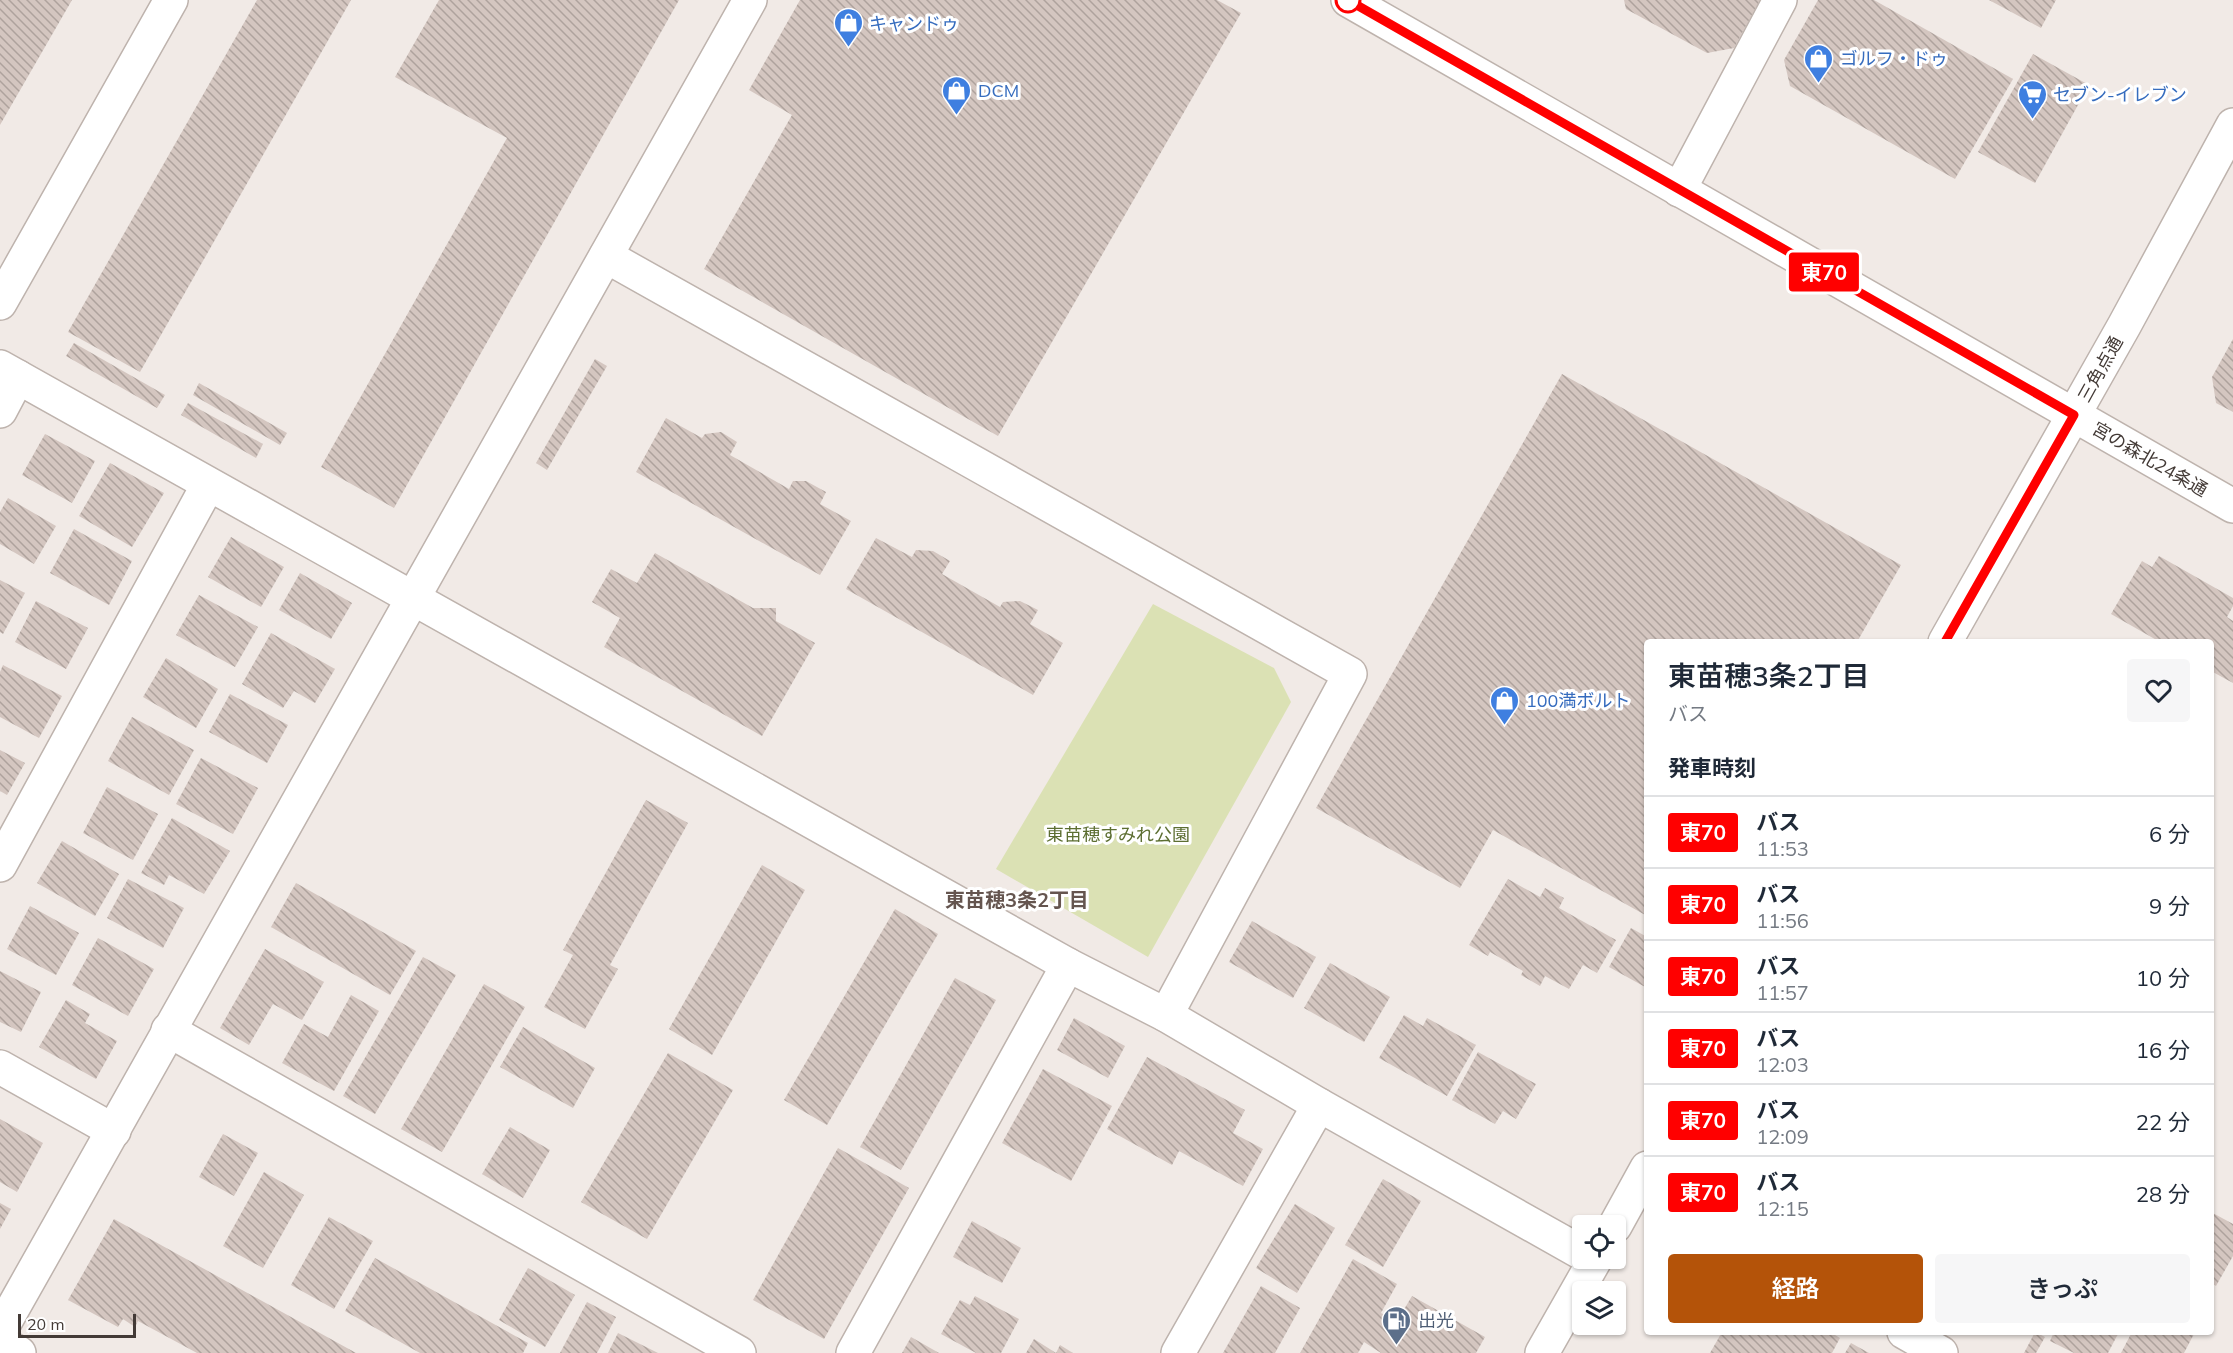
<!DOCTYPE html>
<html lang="ja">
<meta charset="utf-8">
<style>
:root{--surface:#fff;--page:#f6f6f7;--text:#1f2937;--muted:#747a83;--line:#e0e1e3;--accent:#b45309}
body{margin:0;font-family:Mulish,"Noto Sans JP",sans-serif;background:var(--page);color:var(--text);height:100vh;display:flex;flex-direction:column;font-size:22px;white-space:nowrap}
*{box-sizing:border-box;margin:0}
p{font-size:20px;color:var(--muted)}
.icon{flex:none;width:33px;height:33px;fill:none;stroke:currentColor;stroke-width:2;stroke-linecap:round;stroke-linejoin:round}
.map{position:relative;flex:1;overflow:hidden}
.details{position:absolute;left:1644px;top:639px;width:570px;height:696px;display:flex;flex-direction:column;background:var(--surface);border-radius:6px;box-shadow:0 2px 4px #0004}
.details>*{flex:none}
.badge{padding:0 12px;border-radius:4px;font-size:21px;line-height:39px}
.controls{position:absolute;left:1572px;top:1215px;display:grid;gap:12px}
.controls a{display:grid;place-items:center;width:54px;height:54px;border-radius:6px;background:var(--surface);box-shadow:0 2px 4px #0004;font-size:30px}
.scale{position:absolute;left:18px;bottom:15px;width:118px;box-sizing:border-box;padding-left:6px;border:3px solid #433a36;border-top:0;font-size:16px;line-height:21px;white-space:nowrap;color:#433a36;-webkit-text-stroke:4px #fff;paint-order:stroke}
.map>.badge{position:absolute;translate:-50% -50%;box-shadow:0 0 0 3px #fff}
h2{padding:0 24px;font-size:22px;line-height:54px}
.round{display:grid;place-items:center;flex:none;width:63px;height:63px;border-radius:6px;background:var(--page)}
.summary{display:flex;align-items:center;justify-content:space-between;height:102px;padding:0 24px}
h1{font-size:28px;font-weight:600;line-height:45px}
.cta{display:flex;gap:12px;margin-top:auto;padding:12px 24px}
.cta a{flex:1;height:69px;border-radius:6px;background:var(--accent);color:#fff;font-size:24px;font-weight:600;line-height:69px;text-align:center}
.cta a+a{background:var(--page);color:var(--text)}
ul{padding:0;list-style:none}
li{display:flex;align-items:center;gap:18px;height:72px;padding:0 24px;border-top:2px solid var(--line)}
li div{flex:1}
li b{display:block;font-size:22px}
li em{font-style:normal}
li .badge{min-width:66px;font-weight:700;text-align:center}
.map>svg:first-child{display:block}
.green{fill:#dbe1b4}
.building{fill:url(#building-back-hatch)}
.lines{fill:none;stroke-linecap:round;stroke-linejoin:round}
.minor-casing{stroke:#beb3ad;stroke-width:36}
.minor{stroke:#fff;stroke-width:33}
.line-casing{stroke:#fff;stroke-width:14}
.line{stroke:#f00;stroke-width:9}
.stop-dot{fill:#fff;stroke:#f00;stroke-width:3}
.labels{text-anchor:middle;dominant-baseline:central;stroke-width:6;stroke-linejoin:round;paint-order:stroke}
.shop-label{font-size:18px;fill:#366cbe;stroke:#fff;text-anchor:start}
.street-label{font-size:18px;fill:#433a36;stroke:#fff}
.park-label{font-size:18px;fill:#5c6e31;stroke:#fff}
.service-label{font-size:18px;fill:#4e5e75;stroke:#fff;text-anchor:start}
.neighbourhood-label{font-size:20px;font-weight:bold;fill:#65554f;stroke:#fff}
</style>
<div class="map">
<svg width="2233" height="1353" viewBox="0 0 2233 1353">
<defs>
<pattern id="building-back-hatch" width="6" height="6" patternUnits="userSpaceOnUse" patternTransform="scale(1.5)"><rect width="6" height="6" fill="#d4c6c0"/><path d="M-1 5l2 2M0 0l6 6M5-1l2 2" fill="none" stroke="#aea29d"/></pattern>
</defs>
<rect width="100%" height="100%" fill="#f1eae6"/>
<path class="green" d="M1153 604 1274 668 1291 702 1148 957 996 869Z"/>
<g class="building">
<path d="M0 0H72L0 125Z"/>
<path d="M257 0H351L140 372 68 332Z"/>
<path d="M439 0H679L394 508 321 467 507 138 395 77Z"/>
<path d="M800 0H1217L1241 13 998 436 704 269 792 115 749 90Z"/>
<path d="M1624 0H1760L1734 48 1707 53 1626 9Z"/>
<path d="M1818 0H1874L2013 79 1955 179 1790 86 1784 60Z"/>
<path d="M1989 0H2056L2041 28Z"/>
<path d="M2033 54 2089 85 2035 183 1978 152Z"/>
<path d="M2233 339V412L2216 403 2212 377Z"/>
<path d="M74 343 165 395 157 408 66 356Z"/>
<path d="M595 359 607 366 547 470 536 463Z"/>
<path d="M1562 374 1901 565 1857 642H1647V916L1493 830 1460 888 1316 808Z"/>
<path d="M199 383 287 433 280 445 193 395Z"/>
<path d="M188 403 263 444 256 458 181 415Z"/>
<path d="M666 418 702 438 705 434 721 432 737 442 730 455 789 489 793 481H806L826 492 820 504 851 521 820 575 636 472Z"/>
<path d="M45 434 95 461 72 503 22 475Z"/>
<path d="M110 463 164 493 132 547 79 516Z"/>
<path d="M8 498 56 526 34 564 0 544V512Z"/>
<path d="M74 529 132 561 109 605 50 573Z"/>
<path d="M231 537 284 567 261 607 208 577Z"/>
<path d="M876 538 912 557 916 550 933 551 950 561 942 574 1000 607 1003 602 1020 601 1038 610 1030 624 1063 643 1033 695 846 589Z"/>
<path d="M655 553 753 608H776V621L815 643 762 736 604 647 620 618 592 602 611 569 637 583Z"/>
<path d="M2159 556 2233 598V606L2227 617 2233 621V683L2211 671V642H2160L2111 614 2142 561 2152 567Z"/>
<path d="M300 573 352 603 331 639 279 610Z"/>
<path d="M0 580 25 593 3 634 0 632Z"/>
<path d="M199 595 258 627 235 667 176 635Z"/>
<path d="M36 601 88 628 66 669 15 642Z"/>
<path d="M271 633 335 669 315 703 294 691 283 708 242 684Z"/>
<path d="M166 658 218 689 196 728 143 697Z"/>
<path d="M3 665 62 696 39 738 0 717V672Z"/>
<path d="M230 694 288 725 267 763 209 732Z"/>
<path d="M132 717 194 750 169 795 108 761Z"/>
<path d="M0 750 25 763 7 795 0 791Z"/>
<path d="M201 758 258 788 233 834 176 804Z"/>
<path d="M107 787 158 814 133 860 83 833Z"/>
<path d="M646 800 688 823 610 965 618 969 585 1029 544 1007 573 955 563 950Z"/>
<path d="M172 818 230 851 204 894 169 875 164 885 141 873Z"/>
<path d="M62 841 119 874 95 916 37 883Z"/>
<path d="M762 865 805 890 712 1055 669 1029Z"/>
<path d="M128 879 184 908 163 948 107 918Z"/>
<path d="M1508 879 1540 897 1545 888 1564 898 1559 908 1616 940 1597 973 1583 965 1569 989 1545 976 1540 986 1521 975 1523 971 1490 952 1488 956 1469 945Z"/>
<path d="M296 883 416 951 390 995 271 927Z"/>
<path d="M30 906 79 933 56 975 7 949Z"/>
<path d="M895 909 938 934 827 1125 784 1100Z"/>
<path d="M1252 921 1316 957 1293 998 1229 962Z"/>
<path d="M1631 928 1647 937V988L1609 967Z"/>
<path d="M98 938 154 969 128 1016 72 985Z"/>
<path d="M265 949 324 982 302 1020 273 1004 249 1045 220 1028Z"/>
<path d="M423 957 456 975 375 1114 343 1096Z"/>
<path d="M1330 963 1390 997 1364 1042 1304 1008Z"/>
<path d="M0 971 41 992 21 1032 0 1022Z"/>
<path d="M955 978 996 1000 901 1170 860 1147Z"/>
<path d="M484 984 525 1007 442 1152 401 1129Z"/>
<path d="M351 995 379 1011 334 1091 282 1063 304 1024 328 1037Z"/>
<path d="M66 1000 90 1014 85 1023 117 1041 96 1079 39 1047Z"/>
<path d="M1404 1015 1423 1026 1427 1018 1476 1045 1447 1096 1379 1058Z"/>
<path d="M1074 1018 1125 1046 1108 1078 1057 1050Z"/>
<path d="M523 1027 595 1068 573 1108 500 1067Z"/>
<path d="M1478 1052 1536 1084 1516 1119 1503 1111 1495 1124 1452 1100Z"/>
<path d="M668 1053 733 1090 647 1239 581 1202Z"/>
<path d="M1147 1057 1245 1110 1233 1133 1263 1149 1243 1186 1179 1151 1172 1165 1107 1129Z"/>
<path d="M1043 1069 1112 1106 1071 1181 1002 1143Z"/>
<path d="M0 1119 43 1143 17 1192 0 1182Z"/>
<path d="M510 1127 550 1150 523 1198 482 1174Z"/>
<path d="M223 1134 258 1153 234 1196 199 1177Z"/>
<path d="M838 1148 909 1188 824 1339 753 1300Z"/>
<path d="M264 1172 304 1195 263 1268 223 1246Z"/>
<path d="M1383 1179 1421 1201 1383 1267 1345 1245Z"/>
<path d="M0 1203 11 1209 0 1229Z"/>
<path d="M1295 1204 1335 1228 1297 1293 1256 1268Z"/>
<path d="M2211 1212 2233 1224V1256L2216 1286 2211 1283Z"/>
<path d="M329 1217 373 1241 334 1309 291 1285Z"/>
<path d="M114 1219 356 1353H197L138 1321 135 1327 123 1319 118 1327 68 1300Z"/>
<path d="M972 1221 1021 1248 1002 1283 953 1257Z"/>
<path d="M375 1258 528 1343 523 1353H420L345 1311Z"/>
<path d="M1353 1259 1397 1284 1381 1313 1397 1321 1412 1296 1485 1337 1476 1353H1381L1364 1342 1358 1353H1300Z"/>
<path d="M528 1268 575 1295 545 1347 499 1320Z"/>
<path d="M1261 1286 1300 1308 1275 1353H1223Z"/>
<path d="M975 1296 1019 1319 1001 1353H976L941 1334 960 1300 970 1305Z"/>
<path d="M587 1302 616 1317 597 1353H560Z"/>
<path d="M1722 1332H1830L1840 1338 1832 1353H1710Z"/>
<path d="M2035 1332 2045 1337 2036 1353H2024Z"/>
<path d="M2054 1332H2119L2108 1353H2074L2050 1341Z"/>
<path d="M2132 1332H2195L2184 1353H2121Z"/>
<path d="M618 1333 658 1353H608Z"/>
<path d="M911 1337 939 1353H902Z"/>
<path d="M1034 1339 1056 1353 1060 1345 1073 1353H1026Z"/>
<path d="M1851 1343 1869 1353H1845Z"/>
</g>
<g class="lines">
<defs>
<g id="minor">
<path d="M1348 0 2233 506"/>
<path d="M1679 190 1780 0"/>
<path d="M606 256 1350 674 1166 1015"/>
<path d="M0 303 171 0"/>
<path d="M0 367 1068 965 1166 1015 1319 1105 1582 1253"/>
<path d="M0 411 18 377"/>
<path d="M1945 642 2124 326 2233 125"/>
<path d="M0 865 208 485"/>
<path d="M168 1030 739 1353"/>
<path d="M0 1067 114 1131"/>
<path d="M1615 1226 1647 1168"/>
<path d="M0 1331 750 0"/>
<path d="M1904 1332 1941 1353"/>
<path d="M0 1342 19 1353"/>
<path d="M853 1353 1068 965"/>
<path d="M1178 1353 1319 1105"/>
<path d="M1542 1353 1596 1258"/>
</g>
</defs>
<use href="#minor" class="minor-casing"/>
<use href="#minor" class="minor"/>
</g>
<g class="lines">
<defs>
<path id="line" d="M1348 0 2074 415 1945 642"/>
</defs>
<use href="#line" class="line-casing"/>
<use href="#line" class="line"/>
</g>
<defs>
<symbol id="shop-pin" viewBox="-11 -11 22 30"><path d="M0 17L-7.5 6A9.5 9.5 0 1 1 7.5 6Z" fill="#3f7fe0" stroke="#fff"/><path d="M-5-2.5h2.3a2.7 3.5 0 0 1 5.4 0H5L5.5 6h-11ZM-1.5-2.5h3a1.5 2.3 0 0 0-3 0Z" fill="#fff"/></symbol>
<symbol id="supermarket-pin" viewBox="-11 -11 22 30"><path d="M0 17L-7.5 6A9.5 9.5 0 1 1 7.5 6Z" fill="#3f7fe0" stroke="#fff"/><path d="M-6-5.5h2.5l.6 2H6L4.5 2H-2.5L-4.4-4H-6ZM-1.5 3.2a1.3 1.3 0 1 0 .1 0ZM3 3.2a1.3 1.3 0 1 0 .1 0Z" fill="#fff"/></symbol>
<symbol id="fuel-pin" viewBox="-11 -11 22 30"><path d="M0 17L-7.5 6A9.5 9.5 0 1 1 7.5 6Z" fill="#5c6f8a" stroke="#fff"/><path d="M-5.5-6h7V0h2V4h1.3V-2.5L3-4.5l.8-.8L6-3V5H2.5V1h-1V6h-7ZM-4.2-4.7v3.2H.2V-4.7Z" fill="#fff"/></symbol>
</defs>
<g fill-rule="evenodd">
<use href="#shop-pin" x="832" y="6" width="33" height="45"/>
<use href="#shop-pin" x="1802" y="42" width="33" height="45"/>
<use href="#shop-pin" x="940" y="74" width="33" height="45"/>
<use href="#supermarket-pin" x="2016" y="78" width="33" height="45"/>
<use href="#shop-pin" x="1488" y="684" width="33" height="45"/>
<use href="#fuel-pin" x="1380" y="1304" width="33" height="45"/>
</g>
<circle class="stop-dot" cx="1348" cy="0" r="12"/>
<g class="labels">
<g class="shop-label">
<text x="869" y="23">キャンドゥ</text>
<text x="1840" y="58">ゴルフ・ドゥ</text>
<text x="978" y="90">DCM</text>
<text x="2053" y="94">セブン-イレブン</text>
<text x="1526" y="700">100満ボルト</text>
</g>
<g class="street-label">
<text transform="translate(2100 369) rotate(-61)">三角点通</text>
<text transform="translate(2150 459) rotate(30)">宮の森北24条通</text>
</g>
<g class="park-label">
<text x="1118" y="834">東苗穂すみれ公園</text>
</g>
<g class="service-label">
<text x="1418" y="1320">出光</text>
</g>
<g class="neighbourhood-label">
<text x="1017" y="899">東苗穂3条2丁目</text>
</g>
</g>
</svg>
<div class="controls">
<a><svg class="icon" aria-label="locate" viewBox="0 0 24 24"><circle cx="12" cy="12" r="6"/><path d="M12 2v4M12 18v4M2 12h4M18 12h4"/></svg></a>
<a><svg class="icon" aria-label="layers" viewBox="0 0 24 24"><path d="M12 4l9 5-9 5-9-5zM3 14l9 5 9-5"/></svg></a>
</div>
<div class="scale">20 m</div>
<b class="badge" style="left:1824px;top:272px;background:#f00;color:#fff">東70</b>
<section class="details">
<div class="summary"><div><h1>東苗穂3条2丁目</h1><p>バス</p></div><a class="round"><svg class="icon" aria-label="heart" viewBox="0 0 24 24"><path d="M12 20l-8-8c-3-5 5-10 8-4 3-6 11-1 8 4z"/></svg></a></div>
<h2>発車時刻</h2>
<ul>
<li><span class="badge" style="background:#f00;color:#fff">東70</span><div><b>バス</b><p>11:53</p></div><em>6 分</em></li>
<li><span class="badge" style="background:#f00;color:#fff">東70</span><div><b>バス</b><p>11:56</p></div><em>9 分</em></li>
<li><span class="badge" style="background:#f00;color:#fff">東70</span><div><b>バス</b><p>11:57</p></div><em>10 分</em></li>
<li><span class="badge" style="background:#f00;color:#fff">東70</span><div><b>バス</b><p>12:03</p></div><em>16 分</em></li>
<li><span class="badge" style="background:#f00;color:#fff">東70</span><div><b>バス</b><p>12:09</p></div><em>22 分</em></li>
<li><span class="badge" style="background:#f00;color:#fff">東70</span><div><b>バス</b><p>12:15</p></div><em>28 分</em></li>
</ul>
<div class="cta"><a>経路</a><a>きっぷ</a></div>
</section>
</div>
